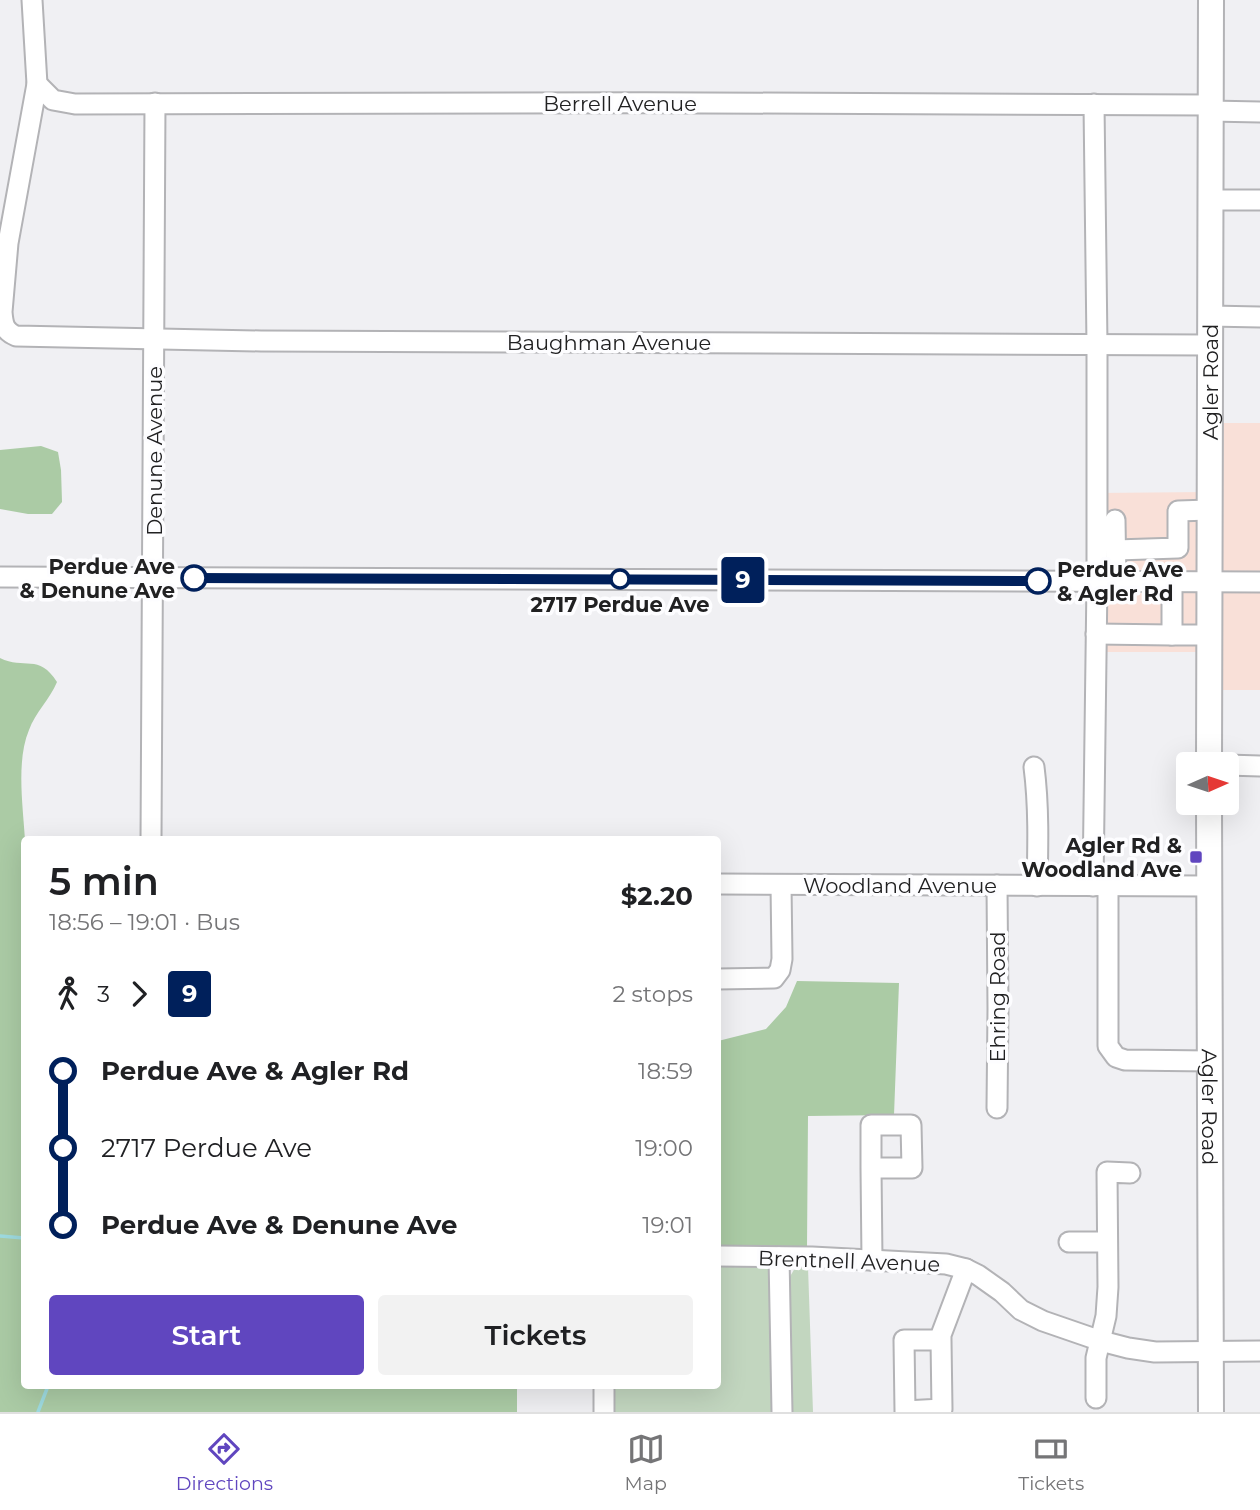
<!DOCTYPE html>
<meta charset="utf-8">
<style>
:root{--surface:#fff;--page:#f2f2f2;--text:#202124;--muted:#757577;--line:#e0e0e0;--accent:#6046bf}
body{margin:0;font-family:Montserrat,sans-serif;background:var(--page);color:var(--text);height:100vh;display:flex;flex-direction:column;font-size:26px;white-space:nowrap}
*{box-sizing:border-box;margin:0}
p{font-size:23px;color:var(--muted)}
.icon{flex:none;width:38px;height:38px;fill:none;stroke:currentColor;stroke-width:2;stroke-linecap:round;stroke-linejoin:round}
.map{position:relative;flex:1;overflow:hidden}
.side{position:absolute;left:21px;top:836px;width:700px;height:553px;display:flex;flex-direction:column;background:var(--surface);border-radius:7px;box-shadow:0 7px 28px #0002}
.side>*{flex:none}
.badge{padding:0 14px;border-radius:5px;font-size:24px;line-height:46px}
.needle{width:46px;rotate:87deg}
.controls{position:absolute;left:1176px;top:752px;display:grid;gap:14px}
.controls a{display:grid;place-items:center;width:63px;height:63px;border-radius:7px;background:var(--surface);box-shadow:0 7px 28px #0002;font-size:35px}
.map>.badge{position:absolute;translate:-50% -50%;box-shadow:0 0 0 4px #fff}
.legs{display:flex;align-items:center;gap:10px;height:77px;padding:0 28px;font-size:23px}
.legs p{margin-inline-start:auto}
.summary{display:flex;align-items:center;justify-content:space-between;height:119px;padding:0 28px}
h1{font-size:38px;font-weight:600;line-height:52px}
.button{display:flex;gap:14px;margin-top:auto;padding:14px 28px}
.button a{flex:1;height:80px;border-radius:7px;background:var(--accent);color:#fff;font-size:28px;font-weight:600;line-height:80px;text-align:center}
.button a+a{background:var(--page);color:var(--text)}
ul{padding:0 28px;list-style:none}
li{display:flex;align-items:center;gap:24px;height:77px;font-size:26px}
li i{display:grid;place-items:center;width:10px;height:100%;margin:0 9px;background:currentColor}
li i::after{content:'';width:18px;height:18px;margin:-9px;border:5px solid;border-radius:50%;background:var(--surface)}
li p{margin-inline-start:auto}
li:first-child i{background:linear-gradient(#0000 50%,currentColor 0)}
li:last-child i{background:linear-gradient(currentColor 50%,#0000 0)}
.dock{display:flex;justify-content:space-around;align-items:center;height:98px;border-top:2px solid var(--line);background:var(--surface);font-size:19px;color:var(--muted)}
.dock a{display:grid;justify-items:center;gap:4px}
.dock .on{color:var(--accent)}
.map>svg:first-child{display:block}
.commercial{fill:#f9e0d8}
.green{fill:#c2d6bf}
.forest{fill:#abcba5}
.lines{fill:none;stroke-linecap:round;stroke-linejoin:round}
.stream{stroke:#9edbe0;stroke-width:3.5}
.minor-casing{stroke:#b3b3b6;stroke-width:23}
.major-casing{stroke:#b3b3b6;stroke-width:28}
.minor{stroke:#fff;stroke-width:19}
.major{stroke:#fff;stroke-width:24}
.line-1-casing{stroke:#fff;stroke-width:16}
.line-1{stroke:#00205b;stroke-width:10}
.stop-1-dot{fill:#fff;stroke:#00205b;stroke-width:3.5}
.poi-dot{fill:#6046bf;stroke:#fdfdff;stroke-width:2.5}
.labels{text-anchor:middle;dominant-baseline:central;stroke-width:7;stroke-linejoin:round;paint-order:stroke}
.street-label{font-size:21px;fill:#212122;stroke:#fdfdff}
.stop-label{font-size:21px;font-weight:bold;fill:#212122;stroke:#fdfdff;text-anchor:end}
.poi-label{font-size:21px;font-weight:bold;fill:#212122;stroke:#fdfdff;text-anchor:end}
</style>
<div class="map">
<svg width="1260" height="1412" viewBox="0 0 1260 1412">
<rect width="100%" height="100%" fill="#f0f0f3"/>
<path class="commercial" d="M1209 423H1260V690H1212L1211 652H1096L1095 493 1208 492Z"/>
<path class="green" d="M718 1263 769 1265 788 1280 795 1268 808 1267 813 1412H611V1386H718Z"/>
<g class="forest">
<path d="M41 446 58 452 61 470 62 502 52 514H28L0 509V450Z"/>
<path d="M0 658C24 670 39 653 57 682 50 699 35 713 29 730 16 761 23 806 25 840L24 1386H517V1412H0Z"/>
<path d="M797 981 899 983 894 1115 808 1116 807 1247 718 1246V1041L766 1029 786 1007Z"/>
</g>
<g class="lines">
<g class="stream">
<path d="M0 1236 24 1238"/>
<path d="M38 1412 48 1386"/>
</g>
<defs>
<g id="minor">
<path d="M32 0 37 84 8 243 2 312C3 324 4 331 16 336L261 341 1209 345"/>
<path d="M37 84 53 100 75 104C453 101 832 103 1210 105"/>
<path d="M1210 111 1260 112"/>
<path d="M1210 200H1260"/>
<path d="M1210 316 1260 317"/>
<path d="M1115 520 1116 581"/>
<path d="M1116 550 1178 548V511L1209 510"/>
<path d="M0 577 1260 582"/>
<path d="M1172 581V635H1208"/>
<path d="M1096 634 1172 635"/>
<path d="M1227 765 1260 766"/>
<path d="M1034 767C1039 806 1038 846 1037 886"/>
<path d="M151 840 155 103"/>
<path d="M718 884 1209 886"/>
<path d="M1093 886 1097 581V345L1094 104"/>
<path d="M1108 886V1046L1116 1057 1125 1060 1210 1061"/>
<path d="M718 979 774 978 780 970 782 959 781 885"/>
<path d="M997 1108 998 1009 997 885"/>
<path d="M871 1168V1125H911L912 1168H871L872 1260"/>
<path d="M1069 1242H1107"/>
<path d="M718 1256 812 1257 946 1264 966 1269 978 1275 1002 1292 1021 1310 1043 1321 1101 1341 1128 1348 1155 1352 1260 1351"/>
<path d="M779 1257 782 1412"/>
<path d="M941 1340H904L905 1411 942 1409 941 1340V1335L966 1269"/>
<path d="M1096 1398V1358L1106 1316 1108 1287 1107 1172 1130 1173"/>
<path d="M604 1412V1386"/>
</g>
<g id="major">
<path id="s1" d="M1209 765 1211 0"/>
<path id="s2" d="M1209 803 1211 1412"/>
</g>
</defs>
<use href="#minor" class="minor-casing"/>
<use href="#major" class="major-casing"/>
<use href="#minor" class="minor"/>
<use href="#major" class="major"/>
</g>
<g class="lines">
<defs>
<path id="line-1" d="M194 578 1038 581"/>
</defs>
<use href="#line-1" class="line-1-casing"/>
<use href="#line-1" class="line-1"/>
</g>
<g class="stop-1-dot">
<circle cx="194" cy="578" r="12"/>
<circle cx="620" cy="579" r="9"/>
<circle cx="1038" cy="581" r="12"/>
</g>
<rect class="poi-dot" x="1189" y="850" width="14" height="14" rx="3.5"/>
<g class="labels">
<g class="street-label">
<text x="620" y="103">Berrell Avenue</text>
<text x="609" y="342">Baughman Avenue</text>
<text stroke="none"><textPath href="#s1" startOffset="383">Agler Road</textPath></text>
<text transform="translate(154 451) rotate(-90)">Denune Avenue</text>
<text x="900" y="885">Woodland Avenue</text>
<text transform="translate(997 997) rotate(-90)">Ehring Road</text>
<text stroke="none"><textPath href="#s2" startOffset="304">Agler Road</textPath></text>
<text transform="translate(849 1261) rotate(2)">Brentnell Avenue</text>
</g>
<g class="stop-label">
<text x="175" y="566">Perdue Ave<tspan x="175" dy="24">&amp; Denune Ave</tspan></text>
<text x="1057" y="569" text-anchor="start">Perdue Ave<tspan x="1057" dy="24">&amp; Agler Rd</tspan></text>
<text x="620" y="604" text-anchor="middle">2717 Perdue Ave</text>
</g>
<g class="poi-label">
<text x="1182" y="845">Agler Rd &amp;<tspan x="1182" dy="24">Woodland Ave</tspan></text>
</g>
</g>
</svg>
<div class="controls">
<a><svg class="needle" viewBox="-14 -14 28 28"><path d="M0-13l5 13h-10z" fill="#e53935"/><path d="M0 13l5-13h-10z" fill="#757577"/></svg></a>
</div>
<b class="badge" style="left:743px;top:580px;background:#00205b;color:#fff">9</b>
<section class="side">
<div class="summary"><div><h1>5 min</h1><p>18:56 – 19:01 · Bus</p></div><b>$2.20</b></div>
<div class="legs"><svg class="icon" aria-label="walk" viewBox="0 0 24 24"><circle cx="13" cy="4" r="2"/><path d="M13 8l-2 6 4 7M11 14l-3 7M7 12l3-4h3l4 4"/></svg>3<svg class="icon" aria-label="forward" viewBox="0 0 24 24"><path d="M9 5l7 7-7 7"/></svg><b class="badge" style="background:#00205b;color:#fff">9</b><p>2 stops</p></div>
<ul>
<li><i style="color:#00205b"></i><b>Perdue Ave &amp; Agler Rd</b><p>18:59</p></li>
<li><i style="color:#00205b"></i><span>2717 Perdue Ave</span><p>19:00</p></li>
<li><i style="color:#00205b"></i><b>Perdue Ave &amp; Denune Ave</b><p>19:01</p></li>
</ul>
<div class="button"><a>Start</a><a>Tickets</a></div>
</section>
</div>
<nav class="dock">
<a class="on"><svg class="icon" aria-label="directions" viewBox="0 0 24 24"><path d="M12 3l9 9-9 9-9-9zM9 14v-3h6M13 9l2 2-2 2"/></svg>Directions</a>
<a><svg class="icon" aria-label="map" viewBox="0 0 24 24"><path d="M3 6l6-2 6 2 6-2v14l-6 2-6-2-6 2zM9 4v14M15 6v14"/></svg>Map</a>
<a><svg class="icon" aria-label="tickets" viewBox="0 0 24 24"><path d="M3 7h18v10H3zM15 7v10"/></svg>Tickets</a>
</nav>
